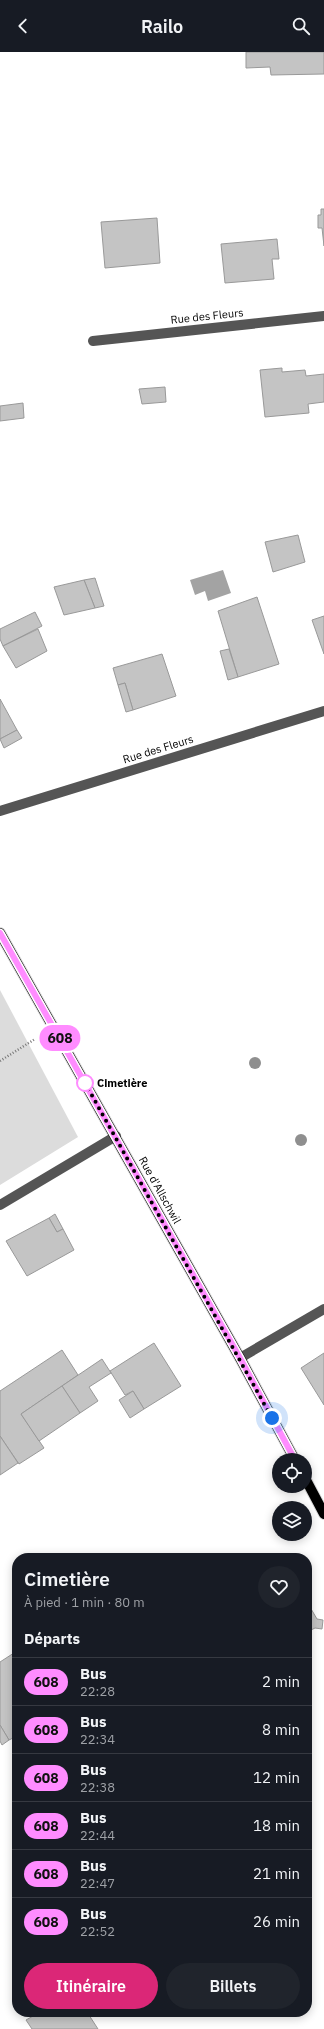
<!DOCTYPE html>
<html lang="fr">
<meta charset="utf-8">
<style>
:root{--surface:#171b24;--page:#20242c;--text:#f1f3f6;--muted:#9ea1a6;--line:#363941;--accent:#db2777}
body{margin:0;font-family:"IBM Plex Sans",sans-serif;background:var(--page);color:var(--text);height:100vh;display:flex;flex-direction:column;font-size:15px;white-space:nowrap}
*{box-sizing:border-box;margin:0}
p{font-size:13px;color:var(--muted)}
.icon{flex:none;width:22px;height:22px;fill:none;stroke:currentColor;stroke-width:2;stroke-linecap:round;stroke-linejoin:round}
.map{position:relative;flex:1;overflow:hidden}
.details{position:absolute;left:12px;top:1501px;width:300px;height:464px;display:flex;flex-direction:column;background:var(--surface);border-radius:16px;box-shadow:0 2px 10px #0003}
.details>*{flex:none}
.badge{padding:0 8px;border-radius:13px;font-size:14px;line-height:26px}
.buttons{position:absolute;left:272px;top:1401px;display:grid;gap:8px}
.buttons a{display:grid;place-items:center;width:40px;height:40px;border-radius:50%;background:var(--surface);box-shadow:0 2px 10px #0003;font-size:20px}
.you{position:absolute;width:20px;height:20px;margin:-10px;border:3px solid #fff;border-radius:50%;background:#1a73e8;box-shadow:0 0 0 6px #1a73e833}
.map>.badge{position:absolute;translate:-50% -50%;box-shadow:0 0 0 2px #fff}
h2{padding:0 12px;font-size:15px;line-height:36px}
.round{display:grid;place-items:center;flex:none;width:42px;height:42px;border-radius:21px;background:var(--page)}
.headline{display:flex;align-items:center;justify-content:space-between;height:68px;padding:0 12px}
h1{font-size:19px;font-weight:600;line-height:30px}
.action{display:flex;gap:8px;margin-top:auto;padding:8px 12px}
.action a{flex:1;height:46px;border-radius:24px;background:var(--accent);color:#fff;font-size:16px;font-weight:600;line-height:46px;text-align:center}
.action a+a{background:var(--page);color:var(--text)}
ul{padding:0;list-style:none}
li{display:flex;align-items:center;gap:12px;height:48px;padding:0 12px;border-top:1px solid var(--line)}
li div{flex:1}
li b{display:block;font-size:15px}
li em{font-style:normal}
li .badge{min-width:44px;font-weight:700;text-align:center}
header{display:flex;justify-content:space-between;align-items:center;height:52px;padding:0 12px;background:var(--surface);font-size:18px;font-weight:600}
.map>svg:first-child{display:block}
.green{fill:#dcdcdc}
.water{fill:#a3a3a3}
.building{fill:#c4c4c4;stroke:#999}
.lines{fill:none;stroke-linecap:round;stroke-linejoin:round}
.major-casing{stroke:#dbdbdb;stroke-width:12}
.path{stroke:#777;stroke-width:2.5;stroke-dasharray:1 2;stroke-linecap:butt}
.minor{stroke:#555;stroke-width:10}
.major{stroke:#000;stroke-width:10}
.tree{fill:#8f8f8f}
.line-casing{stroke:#fff;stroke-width:9}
.line{stroke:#ff8cff;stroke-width:6}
.walk{stroke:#000;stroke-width:4;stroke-dasharray:0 7.2}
.stop-dot{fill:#fff;stroke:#ff8cff;stroke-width:2}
.labels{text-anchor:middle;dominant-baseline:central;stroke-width:3;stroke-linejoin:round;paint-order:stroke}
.street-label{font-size:11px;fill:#000;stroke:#fff}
.stop-label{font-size:11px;font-weight:bold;fill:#000;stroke:#fff;text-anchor:start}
</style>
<header><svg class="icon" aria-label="back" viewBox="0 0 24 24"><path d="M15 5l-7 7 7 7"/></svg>Railo<svg class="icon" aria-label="search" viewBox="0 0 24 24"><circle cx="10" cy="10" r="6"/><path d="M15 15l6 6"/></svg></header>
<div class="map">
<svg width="324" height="1977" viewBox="0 0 324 1977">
<rect width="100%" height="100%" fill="#fff"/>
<path class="green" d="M0 938 78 1085 0 1133Z"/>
<path class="water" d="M223 518 231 541 208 549 205 539 195 543 190 528Z"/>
<g class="building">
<path d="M246 0H324V22L271 23 270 15 246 16Z"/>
<path d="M321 157H324V194L322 176H318V163H321Z"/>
<path d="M157 166 160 211 105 216 101 170Z"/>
<path d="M277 187 279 207H272L274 227 225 231 221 192Z"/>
<path d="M282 316V320L305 318 306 324 324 322V350L308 352 309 361 265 365 260 318Z"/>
<path d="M165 335 166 350 142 352 139 337Z"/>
<path d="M23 351 24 366 0 369V354Z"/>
<path d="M298 483 305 510 273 520 265 490Z"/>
<path d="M95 526 104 554 95 556 84 528Z"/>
<path d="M84 528 95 556 64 563 54 535Z"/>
<path d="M257 545 279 612 238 625 218 559Z"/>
<path d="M35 560 42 574 3 594 0 587V577Z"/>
<path d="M324 564V602L312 568Z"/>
<path d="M38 577 47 599 16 616 3 594Z"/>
<path d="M229 597 238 625 228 628 220 599Z"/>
<path d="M162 602 176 644 133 658 125 631 118 633 113 616Z"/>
<path d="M125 631 133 658 126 660 118 633Z"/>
<path d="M0 647 17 678 0 687Z"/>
<path d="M17 678 22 686 4 696 0 687Z"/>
<path d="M55 1162 63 1177 57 1180 49 1166Z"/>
<path d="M49 1166 57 1180 63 1177 74 1198 27 1224 6 1189Z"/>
<path d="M154 1291 181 1334 144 1357 133 1339 125 1343 110 1319Z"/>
<path d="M62 1298 78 1323 21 1362 44 1396 19 1412 0 1384V1339Z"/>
<path d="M324 1301V1353L301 1316Z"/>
<path d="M102 1307 111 1321 89 1335 98 1349 80 1361 62 1334Z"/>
<path d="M62 1334 80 1361 39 1389 21 1362Z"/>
<path d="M133 1339 144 1357 130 1366 119 1348Z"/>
<path d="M0 1384 18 1411 0 1423Z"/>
<path d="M307 1550 317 1567 323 1568 322 1577 315 1576 311 1578 310 1583 307 1585Z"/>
<path d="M17 1599V1684L9 1688 0 1673V1610Z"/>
<path d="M0 1673 9 1688 2 1693 0 1689Z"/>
<path d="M40 1960H87L98 1977H32L26 1968Z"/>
</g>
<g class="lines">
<defs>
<g id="major">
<path d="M0 881 240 1306 295 1408"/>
<path d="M305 1426 324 1462"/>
</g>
</defs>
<use href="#major" class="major-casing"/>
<path class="path" d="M0 1009 35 987"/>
<g class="minor">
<path d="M93 289 324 264"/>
<path d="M0 759 324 659"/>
<path d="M0 1153 116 1084"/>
<path d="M240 1306 324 1257"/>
</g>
<use href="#major" class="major"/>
</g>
<g class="tree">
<circle cx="255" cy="1011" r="6"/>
<circle cx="301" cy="1088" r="6"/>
</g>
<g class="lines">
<defs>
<path id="line" d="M0 881 240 1306 295 1408"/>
</defs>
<use href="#line" class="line-casing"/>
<use href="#line" class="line"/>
<path class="walk" d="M85 1031 272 1366"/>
</g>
<circle class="stop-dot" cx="85" cy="1031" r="8"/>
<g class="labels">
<g class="street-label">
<text transform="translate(207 264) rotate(-6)">Rue des Fleurs</text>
<text transform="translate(158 697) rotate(-17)">Rue des Fleurs</text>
<text transform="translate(160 1138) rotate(61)">Rue d'Allschwil</text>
</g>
<g class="stop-label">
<text x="97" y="1031">Cimetière</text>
</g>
</g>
</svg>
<div class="buttons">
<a><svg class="icon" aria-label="locate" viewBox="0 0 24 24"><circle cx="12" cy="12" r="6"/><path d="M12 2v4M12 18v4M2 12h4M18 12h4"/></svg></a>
<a><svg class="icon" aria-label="layers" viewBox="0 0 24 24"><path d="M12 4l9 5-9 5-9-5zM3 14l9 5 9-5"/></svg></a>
</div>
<div class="you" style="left:272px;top:1366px"></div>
<b class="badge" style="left:60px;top:986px;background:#ff8cff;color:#111">608</b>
<section class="details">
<div class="headline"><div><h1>Cimetière</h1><p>À pied · 1 min · 80 m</p></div><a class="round"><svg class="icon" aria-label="heart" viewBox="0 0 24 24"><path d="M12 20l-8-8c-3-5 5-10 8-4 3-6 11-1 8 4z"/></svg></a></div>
<h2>Départs</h2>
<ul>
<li><span class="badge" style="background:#ff8cff;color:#111">608</span><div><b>Bus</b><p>22:28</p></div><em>2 min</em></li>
<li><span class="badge" style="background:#ff8cff;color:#111">608</span><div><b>Bus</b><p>22:34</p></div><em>8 min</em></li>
<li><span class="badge" style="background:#ff8cff;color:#111">608</span><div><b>Bus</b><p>22:38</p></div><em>12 min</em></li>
<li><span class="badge" style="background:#ff8cff;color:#111">608</span><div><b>Bus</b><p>22:44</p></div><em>18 min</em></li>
<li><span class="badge" style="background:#ff8cff;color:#111">608</span><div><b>Bus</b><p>22:47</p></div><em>21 min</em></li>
<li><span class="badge" style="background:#ff8cff;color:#111">608</span><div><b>Bus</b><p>22:52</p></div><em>26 min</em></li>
</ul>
<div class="action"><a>Itinéraire</a><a>Billets</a></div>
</section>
</div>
